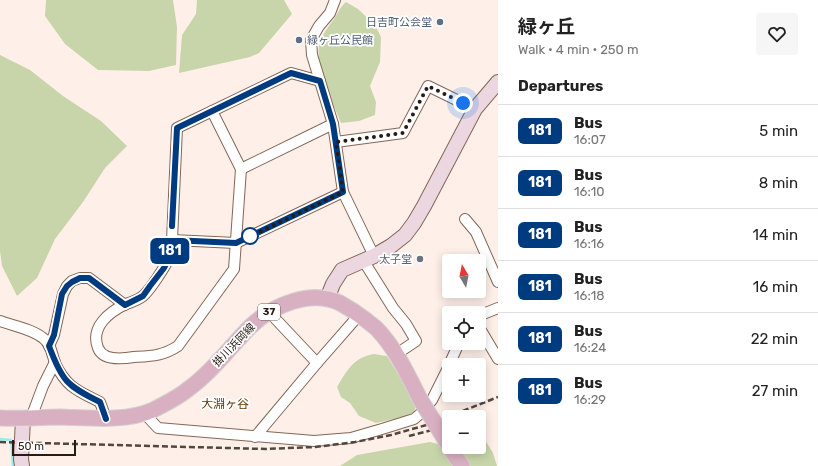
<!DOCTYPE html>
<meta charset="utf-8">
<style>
:root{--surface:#fff;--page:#f6f6f6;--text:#222;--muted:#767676;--line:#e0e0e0}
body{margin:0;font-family:Rubik,"Noto Sans JP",sans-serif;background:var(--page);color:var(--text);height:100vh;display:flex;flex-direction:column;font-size:15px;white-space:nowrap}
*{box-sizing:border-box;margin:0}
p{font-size:13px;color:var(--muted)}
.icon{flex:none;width:22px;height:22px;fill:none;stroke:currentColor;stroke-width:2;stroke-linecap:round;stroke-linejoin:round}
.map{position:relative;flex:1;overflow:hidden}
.details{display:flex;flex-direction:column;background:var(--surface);width:320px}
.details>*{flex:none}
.badge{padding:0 8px;border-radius:6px;font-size:14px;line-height:26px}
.needle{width:26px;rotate:350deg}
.fabs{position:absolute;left:442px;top:254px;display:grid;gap:8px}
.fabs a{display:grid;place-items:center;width:44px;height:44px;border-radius:4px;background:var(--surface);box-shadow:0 2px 10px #0003;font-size:20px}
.scale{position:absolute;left:12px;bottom:10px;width:64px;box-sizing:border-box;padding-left:4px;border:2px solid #271b15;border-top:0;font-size:11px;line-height:14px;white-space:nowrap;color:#271b15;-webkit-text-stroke:3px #fff;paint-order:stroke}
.you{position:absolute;width:20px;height:20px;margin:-10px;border:3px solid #fff;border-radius:50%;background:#1a73e8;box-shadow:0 0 0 6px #1a73e833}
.map>.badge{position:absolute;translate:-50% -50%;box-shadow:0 0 0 2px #fff}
h2{padding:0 20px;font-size:15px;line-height:36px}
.round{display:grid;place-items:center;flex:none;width:42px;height:42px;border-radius:4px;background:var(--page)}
.head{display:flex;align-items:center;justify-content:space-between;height:68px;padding:0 20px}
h1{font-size:19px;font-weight:700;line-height:30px}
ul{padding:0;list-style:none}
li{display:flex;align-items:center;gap:12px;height:52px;padding:0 20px;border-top:1px solid var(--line)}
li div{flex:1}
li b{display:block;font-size:15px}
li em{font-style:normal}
li .badge{min-width:44px;font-weight:700;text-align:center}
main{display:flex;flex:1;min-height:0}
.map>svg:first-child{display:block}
.green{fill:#c8d5aa}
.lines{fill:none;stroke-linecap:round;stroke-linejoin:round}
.stream{stroke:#99edf2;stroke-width:2.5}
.street-casing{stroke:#846657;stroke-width:12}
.secondary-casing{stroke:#846657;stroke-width:16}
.primary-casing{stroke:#d4d1d0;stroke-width:17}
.street{stroke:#fff;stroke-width:10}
.secondary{stroke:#ecd7e0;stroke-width:14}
.primary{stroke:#d9b0c2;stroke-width:15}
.rail{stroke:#524640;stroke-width:2.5;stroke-dasharray:6 3;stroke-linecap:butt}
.primary-bridge-casing{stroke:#d4d1d0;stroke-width:17;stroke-linecap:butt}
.primary-bridge{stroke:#d9b0c2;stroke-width:15}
.line-casing{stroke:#fff;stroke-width:9}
.line{stroke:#003b80;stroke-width:6}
.walk{stroke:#271b15;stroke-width:4;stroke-dasharray:0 7.2}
.service-dot{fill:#5c6f8a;stroke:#fff;stroke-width:1.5}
.stop-dot{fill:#fff;stroke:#003b80;stroke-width:2}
.worship-dot{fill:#6b7280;stroke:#fff;stroke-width:1.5}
.labels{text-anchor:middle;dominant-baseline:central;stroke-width:3.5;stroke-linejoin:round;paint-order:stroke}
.shield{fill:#fff;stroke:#685f5b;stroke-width:1}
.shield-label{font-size:10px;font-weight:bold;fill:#271b15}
.service-label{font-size:11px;fill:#4e5e75;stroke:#fff;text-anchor:end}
.worship-label{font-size:11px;fill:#5b616d;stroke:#fff;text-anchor:end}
.street-label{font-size:11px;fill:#271b15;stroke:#fff}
.neighbourhood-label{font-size:12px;fill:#5f3807;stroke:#fff}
</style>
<main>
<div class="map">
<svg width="498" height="466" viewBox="0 0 498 466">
<rect width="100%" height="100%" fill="#fef0e9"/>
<g class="green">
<path d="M46 0H173L177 27 176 65 149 71 98 70 65 44 45 16Z"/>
<path d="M197 0H284L292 14 259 53 250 57 179 73 182 35 196 14Z"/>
<path d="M346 2 358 9 375 25 381 37 380 62 370 86 376 102 375 115 359 121 341 123C334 105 315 65 319 46 321 36 328 27 334 19 338 13 340 7 346 2Z"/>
<path d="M0 55 30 70 63 96 101 121 127 146 105 168 83 202 55 239 37 278 17 296 2 266 0 251Z"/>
<path d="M374 354 387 356 417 404 414 412 403 417 376 423 359 416 350 403 341 397 337 387C348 369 353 358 374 354Z"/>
<path d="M479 430 493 453 497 466H470L457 447H479Z"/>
<path d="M430 442 442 445 454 466H340L357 455Z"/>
</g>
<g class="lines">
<path class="stream" d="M0 439 11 440 13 466"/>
<defs>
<g id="street">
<path d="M335 0 330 13 319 26 311 40 312 55 333 124 343 192 374 256"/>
<path d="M212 111 241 169 333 124"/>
<path d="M336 142 403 133 428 86 475 109"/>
<path d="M241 169 234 269 178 346C163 356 151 356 134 357 122 359 103 361 98 348 90 327 109 312 126 304 132 302 138 300 143 296 150 290 165 267 169 258 170 252 171 246 172 240L177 128 291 73 320 81"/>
<path d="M465 219 476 232 498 282"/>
<path d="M172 240 236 243 343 192"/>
<path d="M363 260 393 308 406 324 416 341 404 349"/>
<path d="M269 312 317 363"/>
<path d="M479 316 483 314 498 308"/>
<path d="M0 321C14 326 32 329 43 338 51 344 52 354 55 363 66 387 78 391 100 402L106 419"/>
<path d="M479 327 498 359"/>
<path d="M49 346 54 335 63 294 67 286 72 281 80 278H89L125 305"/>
<path d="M449 365 459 343"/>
<path d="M144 413 158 428 314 441 351 438 382 429 414 419 420 414 432 400 449 366"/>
<path d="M31 418 43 386 55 362"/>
<path d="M255 437 317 363 359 315"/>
</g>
<g id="secondary">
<path d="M327 299 333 284 342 270 374 256 391 246 405 235 414 223 424 206 475 109 498 82"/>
<path d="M22 466 21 459 23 419"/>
</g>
<g id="primary">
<path d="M0 418C20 419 40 417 60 417 90 418 126 422 153 410 165 404 177 398 187 390 212 372 230 347 251 326 273 305 311 289 340 303 349 308 358 314 366 320 369 323 374 326 377 329 396 349 408 375 420 399"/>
<path d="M449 447 462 466"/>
</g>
</defs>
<use href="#street" class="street-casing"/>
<use href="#secondary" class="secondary-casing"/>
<use href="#primary" class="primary-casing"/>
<use href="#street" class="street"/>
<use href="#secondary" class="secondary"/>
<use href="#primary" class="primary"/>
<g class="rail">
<path d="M409 436 432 430 449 423"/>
<path d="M0 442 266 449 315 447 355 442 391 435 430 424 498 397"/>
</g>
<defs>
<path id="primary-bridge" d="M420 399 449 446"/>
</defs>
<use href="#primary-bridge" class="primary-bridge-casing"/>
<use href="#primary-bridge" class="primary-bridge"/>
</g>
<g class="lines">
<defs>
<path id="line" d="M106 419 100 402C67 386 62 381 49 346L54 335 62 294 67 286 72 282 80 278H89L125 305 143 296 150 286 164 268 169 258 172 240 236 243 343 192 333 124 320 81 291 73 177 128 172 226"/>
</defs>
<use href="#line" class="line-casing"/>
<use href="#line" class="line"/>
<path class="walk" d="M250 236 249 237 343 192 336 142 403 133 428 86 463 103"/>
</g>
<g class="service-dot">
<circle cx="440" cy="22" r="4"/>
<circle cx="299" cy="40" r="4"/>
</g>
<circle class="stop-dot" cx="250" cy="236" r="8"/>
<circle class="worship-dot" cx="420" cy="259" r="4"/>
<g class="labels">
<rect class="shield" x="258" y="304" width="22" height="16" rx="3"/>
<g class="shield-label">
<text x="269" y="312">37</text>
</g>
<g class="service-label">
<text x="432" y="22">日吉町公会堂</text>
<text x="307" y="40" text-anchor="start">緑ヶ丘公民館</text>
</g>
<g class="worship-label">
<text x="412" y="259">太子堂</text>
</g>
<g class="street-label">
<text transform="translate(234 345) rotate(-46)">掛川浜岡線</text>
</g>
<g class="neighbourhood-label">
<text x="225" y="404">大淵ヶ谷</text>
</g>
</g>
</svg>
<div class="fabs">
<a><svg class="needle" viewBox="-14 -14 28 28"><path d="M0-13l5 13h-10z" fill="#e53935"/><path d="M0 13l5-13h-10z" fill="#767676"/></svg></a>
<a><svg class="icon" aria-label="locate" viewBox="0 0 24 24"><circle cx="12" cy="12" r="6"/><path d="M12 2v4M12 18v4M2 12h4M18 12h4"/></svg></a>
<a>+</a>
<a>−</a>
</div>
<div class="scale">50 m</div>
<div class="you" style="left:463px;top:103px"></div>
<b class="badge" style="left:170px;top:251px;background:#003b80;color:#fff">181</b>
</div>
<section class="details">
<div class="head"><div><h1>緑ヶ丘</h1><p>Walk · 4 min · 250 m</p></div><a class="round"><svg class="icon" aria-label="heart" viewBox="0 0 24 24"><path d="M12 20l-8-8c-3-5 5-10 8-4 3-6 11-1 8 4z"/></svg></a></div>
<h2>Departures</h2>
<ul>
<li><span class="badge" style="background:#003b80;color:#fff">181</span><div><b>Bus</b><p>16:07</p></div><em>5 min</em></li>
<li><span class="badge" style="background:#003b80;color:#fff">181</span><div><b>Bus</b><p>16:10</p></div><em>8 min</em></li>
<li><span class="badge" style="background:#003b80;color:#fff">181</span><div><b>Bus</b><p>16:16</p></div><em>14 min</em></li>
<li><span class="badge" style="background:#003b80;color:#fff">181</span><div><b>Bus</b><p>16:18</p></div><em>16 min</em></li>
<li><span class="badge" style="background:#003b80;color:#fff">181</span><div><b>Bus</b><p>16:24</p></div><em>22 min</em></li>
<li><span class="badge" style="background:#003b80;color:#fff">181</span><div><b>Bus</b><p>16:29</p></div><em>27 min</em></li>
</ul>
</section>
</main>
